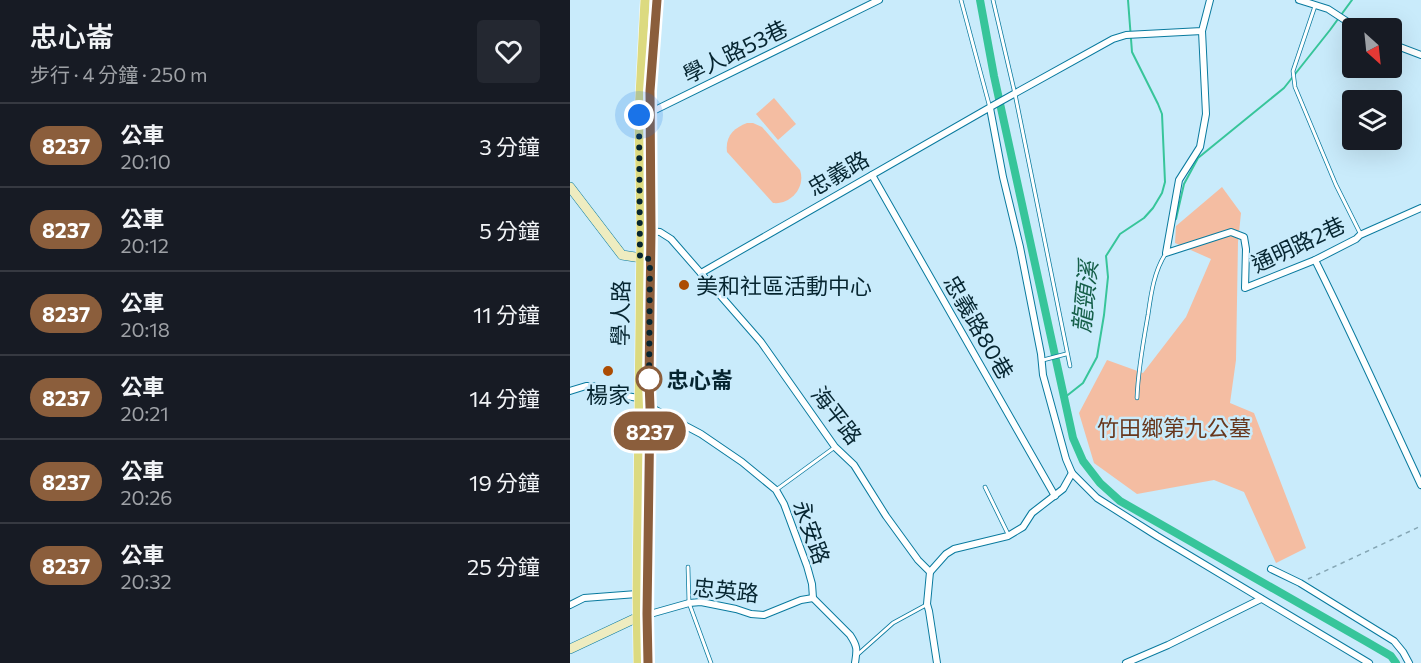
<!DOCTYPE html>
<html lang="zh-TW">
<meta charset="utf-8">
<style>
:root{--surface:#171b24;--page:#242831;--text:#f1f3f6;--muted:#9ea1a6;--line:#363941}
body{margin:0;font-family:Commissioner,"Noto Sans TC",sans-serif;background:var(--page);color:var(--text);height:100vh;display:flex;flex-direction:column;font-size:22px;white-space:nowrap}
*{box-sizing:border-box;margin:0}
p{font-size:20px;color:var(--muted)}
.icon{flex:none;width:33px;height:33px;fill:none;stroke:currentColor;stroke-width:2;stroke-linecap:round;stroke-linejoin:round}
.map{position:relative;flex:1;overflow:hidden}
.sheet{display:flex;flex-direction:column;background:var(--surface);width:570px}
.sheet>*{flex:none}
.badge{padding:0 12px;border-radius:20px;font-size:21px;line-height:39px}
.needle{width:39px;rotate:153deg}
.tools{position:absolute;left:772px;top:18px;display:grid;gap:12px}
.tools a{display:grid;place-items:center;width:60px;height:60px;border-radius:6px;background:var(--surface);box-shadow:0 6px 24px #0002;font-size:30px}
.you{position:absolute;width:30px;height:30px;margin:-15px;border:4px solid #fff;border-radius:50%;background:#1a73e8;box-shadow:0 0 0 9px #1a73e833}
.map>.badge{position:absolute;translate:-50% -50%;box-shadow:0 0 0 3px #fff}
.round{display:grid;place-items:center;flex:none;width:63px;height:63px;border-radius:6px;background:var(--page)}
.headline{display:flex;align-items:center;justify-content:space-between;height:102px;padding:0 30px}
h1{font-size:28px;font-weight:600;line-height:45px}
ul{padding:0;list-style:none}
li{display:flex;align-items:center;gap:18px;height:84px;padding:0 30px;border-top:2px solid var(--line)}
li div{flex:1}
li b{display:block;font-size:22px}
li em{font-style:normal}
li .badge{min-width:66px;font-weight:700;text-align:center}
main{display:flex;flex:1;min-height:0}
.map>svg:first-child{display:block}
.green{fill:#f4bda2}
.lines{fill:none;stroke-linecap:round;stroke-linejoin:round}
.stream{stroke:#37c59a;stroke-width:2}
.canal{stroke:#37c59a;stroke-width:8}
.lane-casing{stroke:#097a9e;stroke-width:4.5}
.street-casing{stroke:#097a9e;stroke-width:8}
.secondary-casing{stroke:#097a9e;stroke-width:10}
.primary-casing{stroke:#fff;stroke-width:10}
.path{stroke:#85a6b4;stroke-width:1.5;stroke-dasharray:4.5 4.5;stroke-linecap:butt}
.lane{stroke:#fff;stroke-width:3}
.street{stroke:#fff;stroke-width:6}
.secondary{stroke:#eeecc0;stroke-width:9}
.primary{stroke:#dcda80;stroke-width:9}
.line-casing{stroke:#fff;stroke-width:14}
.line{stroke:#8b5e3c;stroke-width:9}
.walk{stroke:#062530;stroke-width:6;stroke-dasharray:0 10.8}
.poi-dot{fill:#ac4c03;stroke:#c9ebfb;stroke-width:2}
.stop-dot{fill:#fff;stroke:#8b5e3c;stroke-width:3}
.labels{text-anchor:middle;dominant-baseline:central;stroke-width:5;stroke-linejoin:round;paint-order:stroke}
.street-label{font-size:22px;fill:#062530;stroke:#c9ebfb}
.poi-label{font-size:22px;fill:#062530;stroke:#c9ebfb;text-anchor:start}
.stop-label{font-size:22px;font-weight:bold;fill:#062530;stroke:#c9ebfb;text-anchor:start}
.park-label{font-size:22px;fill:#68371d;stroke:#c9ebfb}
.water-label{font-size:24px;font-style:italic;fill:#165f49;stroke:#c9ebfb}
</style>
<main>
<section class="sheet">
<div class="headline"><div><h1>忠心崙</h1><p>步行 · 4 分鐘 · 250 m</p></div><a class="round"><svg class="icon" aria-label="heart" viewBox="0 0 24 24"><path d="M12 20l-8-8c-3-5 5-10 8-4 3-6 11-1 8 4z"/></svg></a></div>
<ul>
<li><span class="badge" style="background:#8b5e3c;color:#fff">8237</span><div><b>公車</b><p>20:10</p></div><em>3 分鐘</em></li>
<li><span class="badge" style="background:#8b5e3c;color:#fff">8237</span><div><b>公車</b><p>20:12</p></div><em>5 分鐘</em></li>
<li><span class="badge" style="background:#8b5e3c;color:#fff">8237</span><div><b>公車</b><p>20:18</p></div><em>11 分鐘</em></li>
<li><span class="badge" style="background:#8b5e3c;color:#fff">8237</span><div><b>公車</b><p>20:21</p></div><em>14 分鐘</em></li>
<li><span class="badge" style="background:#8b5e3c;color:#fff">8237</span><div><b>公車</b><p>20:26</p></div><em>19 分鐘</em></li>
<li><span class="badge" style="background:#8b5e3c;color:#fff">8237</span><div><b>公車</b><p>20:32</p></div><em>25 分鐘</em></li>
</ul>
</section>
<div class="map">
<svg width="851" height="663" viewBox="0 0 851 663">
<rect width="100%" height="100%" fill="#c9ebfb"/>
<g class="green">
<path d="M204 98 226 124 208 140 186 114Z"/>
<path d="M177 123H183L192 127 230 170C236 187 221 205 203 203L157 152C155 136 164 128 177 123Z"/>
<path d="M652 187 671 213 668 242 666 360 660 403 684 413 736 548 706 563 674 492 644 480 567 494 524 463 509 413 537 360 573 373 616 317 641 259 605 243 606 226Z"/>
</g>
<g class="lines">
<g class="stream">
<path d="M606 219 614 184 628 158 714 88 760 30 782 0"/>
<path d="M494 398 513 383 527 357 534 315 538 277 536 256 550 234 574 218 583 208 592 193 595 182 592 114 588 104 562 52 558 0"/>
</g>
<path class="canal" d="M410 0 424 76 503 438 513 461 530 483 550 501 797 642 821 656 826 663"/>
<defs>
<g id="lane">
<path d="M391 0 420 108"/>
<path d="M423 0 445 94 500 366"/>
<path d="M745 6 723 71 725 87 766 185 790 233"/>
<path d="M473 360 496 354"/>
<path d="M567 398C568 370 573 343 578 315 581 294 584 271 596 253"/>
<path d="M415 487 438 534"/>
<path d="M206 490 265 447"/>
<path d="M118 567 119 603 141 663"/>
<path d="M287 655 323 623 356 605"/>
</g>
<g id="street">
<path d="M729 0 758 9 787 28"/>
<path d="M632 31 636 114 630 147 609 180 596 253 661 232 674 237 676 249 675 288 745 260 786 239 790 235 851 208"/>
<path d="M822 44 851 55"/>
<path d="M420 108 433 177 450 247 471 354 473 375 496 459 502 473 527 498 587 536 799 663"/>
<path d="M69 115 79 113 309 0"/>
<path d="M302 175 485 496"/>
<path d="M79 231 90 232 101 239 191 342 265 447 284 465 316 516 348 560 360 572 357 604 359 611 367 663"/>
<path d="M745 260C782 334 816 410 851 485"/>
<path d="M131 273 424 105 543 39 556 35 632 31 640 0"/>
<path d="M0 391 16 386H23L34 392 68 398 80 407 131 434 172 462 206 490 214 504 237 566 242 584 243 598 280 635C288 647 287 650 285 663"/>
<path d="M701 569 730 583 824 641 833 652 839 663"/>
<path d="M360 572 376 554 384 549 438 536 453 527 462 513 493 489 502 473"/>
<path d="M0 605 14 598 67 594"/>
<path d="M66 618 119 603 131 602 166 609 181 614 194 615 231 600 243 598"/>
<path d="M556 663 598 645 691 599"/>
</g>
<g id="secondary">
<path d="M0 187 52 255 78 259"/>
<path d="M0 649 66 618"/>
</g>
<g id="primary">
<path d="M68 663 67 594 71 231 69 115 75 0"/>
<path d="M78 663 77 614 80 407 79 382 81 231 80 91 87 0"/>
</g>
</defs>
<use href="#lane" class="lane-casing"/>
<use href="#street" class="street-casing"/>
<use href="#secondary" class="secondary-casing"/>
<use href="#primary" class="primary-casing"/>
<path class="path" d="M738 579 851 526"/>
<use href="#lane" class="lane"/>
<use href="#street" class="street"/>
<use href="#secondary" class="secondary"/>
<use href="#primary" class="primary"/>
</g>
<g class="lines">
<defs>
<path id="line" d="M78 663 77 614 80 407 79 382 81 231 80 91 87 0"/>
</defs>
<use href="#line" class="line-casing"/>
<use href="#line" class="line"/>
<path class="walk" d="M69 115 70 258 80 259 79 382V379"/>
</g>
<g class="poi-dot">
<circle cx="114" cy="285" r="6"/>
<circle cx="38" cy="371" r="6"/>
</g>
<circle class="stop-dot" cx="79" cy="379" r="12"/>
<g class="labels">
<g class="street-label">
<text transform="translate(165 51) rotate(-26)">學人路53巷</text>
<text transform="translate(268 173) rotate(-30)">忠義路</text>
<text transform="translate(728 244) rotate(-25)">通明路2巷</text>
<text transform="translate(50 313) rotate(-89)">學人路</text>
<text transform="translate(409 327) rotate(60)">忠義路80巷</text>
<text transform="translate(267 415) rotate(52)">海平路</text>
<text transform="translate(242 532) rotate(70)">永安路</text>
<text transform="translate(156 590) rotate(6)">忠英路</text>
</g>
<g class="poi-label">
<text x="126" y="285">美和社區活動中心</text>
<text x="38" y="394" text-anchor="middle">楊家</text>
</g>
<g class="stop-label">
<text x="97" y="379">忠心崙</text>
</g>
<g class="park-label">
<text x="604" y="427">竹田鄉第九公墓</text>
</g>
<g class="water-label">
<text transform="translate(514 297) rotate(-84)">龍頸溪</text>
</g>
</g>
</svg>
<div class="tools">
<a><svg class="needle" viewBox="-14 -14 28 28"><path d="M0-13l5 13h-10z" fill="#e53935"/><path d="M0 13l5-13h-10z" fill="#9ea1a6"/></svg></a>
<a><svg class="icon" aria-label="layers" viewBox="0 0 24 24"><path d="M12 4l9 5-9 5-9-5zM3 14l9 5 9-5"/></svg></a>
</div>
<div class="you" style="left:69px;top:115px"></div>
<b class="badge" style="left:80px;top:431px;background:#8b5e3c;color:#fff">8237</b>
</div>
</main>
